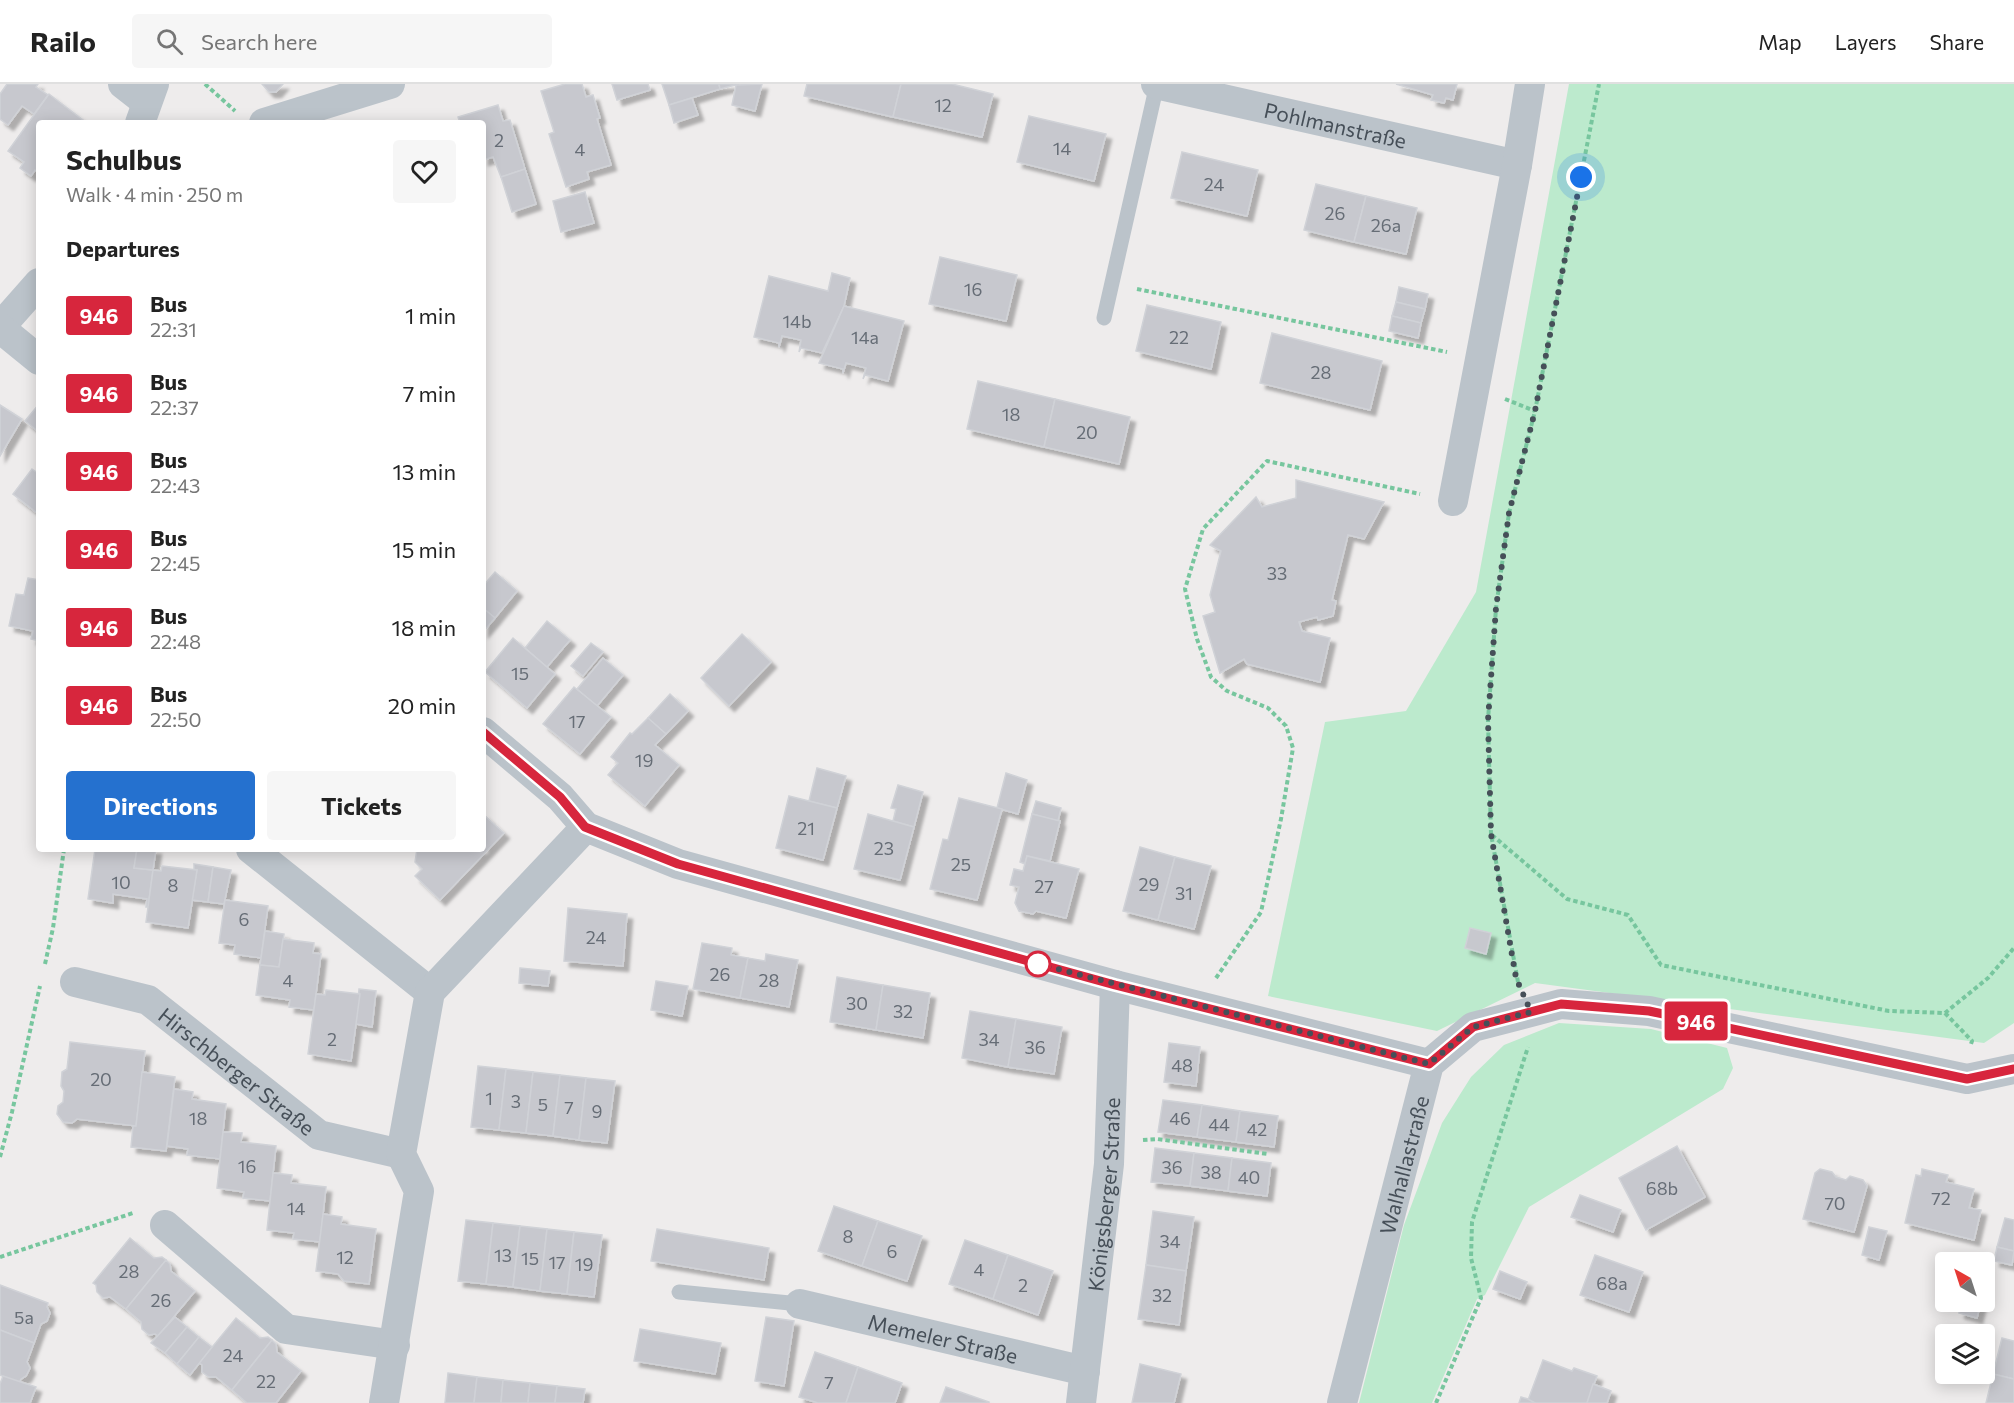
<!DOCTYPE html>
<meta charset="utf-8">
<style>
:root{--surface:#fff;--page:#f6f6f6;--text:#222;--muted:#767676;--line:#e0e0e0;--accent:#2571cf}
body{margin:0;font-family:Commissioner,sans-serif;background:var(--page);color:var(--text);height:100vh;display:flex;flex-direction:column;font-size:22px;white-space:nowrap}
*{box-sizing:border-box;margin:0}
p{font-size:20px;color:var(--muted)}
.icon{flex:none;width:33px;height:33px;fill:none;stroke:currentColor;stroke-width:2;stroke-linecap:round;stroke-linejoin:round}
.map{position:relative;flex:1;overflow:hidden}
.sheet{position:absolute;left:36px;top:36px;width:450px;height:732px;display:flex;flex-direction:column;background:var(--surface);border-radius:6px;box-shadow:0 3px 15px #0003}
.sheet>*{flex:none}
.badge{padding:0 12px;border-radius:4px;font-size:21px;line-height:39px}
.needle{width:39px;rotate:321deg}
.controls{position:absolute;left:1935px;top:1168px;display:grid;gap:12px}
.controls a{display:grid;place-items:center;width:60px;height:60px;border-radius:6px;background:var(--surface);box-shadow:0 3px 15px #0003;font-size:30px}
.you{position:absolute;width:30px;height:30px;margin:-15px;border:4px solid #fff;border-radius:50%;background:#1a73e8;box-shadow:0 0 0 9px #1a73e833}
.map>.badge{position:absolute;translate:-50% -50%;box-shadow:0 0 0 3px #fff}
h2{padding:0 30px;font-size:22px;line-height:54px}
.round{display:grid;place-items:center;flex:none;width:63px;height:63px;border-radius:6px;background:var(--page)}
.overview{display:flex;align-items:center;justify-content:space-between;height:102px;padding:0 30px}
h1{font-size:28px;font-weight:700;line-height:45px}
.primary-button{display:flex;gap:12px;margin-top:auto;padding:12px 30px}
.primary-button a{flex:1;height:69px;border-radius:6px;background:var(--accent);color:#fff;font-size:24px;font-weight:700;line-height:69px;text-align:center}
.primary-button a+a{background:var(--page);color:var(--text)}
ul{padding:0;list-style:none}
li{display:flex;align-items:center;gap:18px;height:78px;padding:0 30px}
li div{flex:1}
li b{display:block;font-size:22px}
li em{font-style:normal}
li .badge{min-width:66px;font-weight:700;text-align:center}
header{display:flex;align-items:center;gap:36px;box-sizing:border-box;height:84px;padding:0 30px;background:var(--surface);border-bottom:2px solid var(--line)}
header strong{font-size:28px}
nav{display:flex;gap:33px;margin-inline-start:auto;font-size:21px}
.search{width:420px;height:54px;background:var(--page);display:flex;align-items:center;gap:15px;box-sizing:border-box;padding:0 21px;border-radius:6px;color:var(--muted);font-size:22px}
.map>svg:first-child{display:block}
.green{fill:#bceacd}
.building{fill:#c7c8ce;stroke:#d0d2d7;stroke-width:1.5;filter:url(#shadow)}
.lines{fill:none;stroke-linecap:round;stroke-linejoin:round}
.path{stroke:#77c69e;stroke-width:4;stroke-dasharray:4.5 3;stroke-linecap:butt}
.service{stroke:#bbc3ca;stroke-width:15}
.minor{stroke:#bbc3ca;stroke-width:30}
.line-casing{stroke:#fff;stroke-width:14}
.line{stroke:#d7263d;stroke-width:9}
.walk{stroke:#464f58;stroke-width:6;stroke-dasharray:0 10.8}
.stop-dot{fill:#fff;stroke:#d7263d;stroke-width:3}
.labels{text-anchor:middle;dominant-baseline:central;stroke-width:4.5;stroke-linejoin:round;paint-order:stroke}
.number-label{font-size:18px;fill:#666d76}
.street-label{font-size:21px;fill:#464f58;stroke:#fff}
</style>
<header>
<strong>Railo</strong>
<div class="search"><svg class="icon" aria-label="search" viewBox="0 0 24 24"><circle cx="10" cy="10" r="6"/><path d="M15 15l6 6"/></svg>Search here</div>
<nav><a>Map</a><a>Layers</a><a>Share</a></nav>
</header>
<div class="map">
<svg width="2014" height="1319" viewBox="0 0 2014 1319">
<defs>
<filter id="shadow"><feDropShadow dx="5.5" dy="5.5" stdDeviation="1.5" flood-color="#0004"/></filter>
</defs>
<rect width="100%" height="100%" fill="#eeecec"/>
<g class="green">
<path d="M1569 0H2014V939L1984 959 1535 899 1437 947 1268 912 1325 638 1406 627 1476 508Z"/>
<path d="M1559 939 1651 945 1727 964 1733 984 1723 1005 1529 1123 1485 1211 1477 1215 1432 1319H1359L1404 1141 1442 1039 1471 993 1504 961Z"/>
</g>
<g class="building">
<path d="M7 0H38L36 3 48 11 34 30 22 22 8 41 0 35V10Z"/>
<path d="M262 0H283L276 8H269Z"/>
<path d="M565 0H582L586 13 593 11 600 34 597 35 611 81 587 88 589 95 566 103 549 50 554 48 541 7Z"/>
<path d="M612 0H648L650 6 617 16Z"/>
<path d="M662 0H719L720 5 669 21Z"/>
<path d="M719 0H739L720 5Z"/>
<path d="M762 0 755 27 732 21 736 1Z"/>
<path d="M807 0H901L893 33 804 12Z"/>
<path d="M901 0H952L993 10 982 53 893 33Z"/>
<path d="M1396 0H1457L1453 16 1446 14 1444 19 1431 16 1433 11Z"/>
<path d="M49 10 87 39H39V89L35 86 31 92 20 84 24 78 8 67Z"/>
<path d="M692 14 698 31 674 39 669 21Z"/>
<path d="M498 21 503 37 510 36 525 85 501 93 493 73 483 76V39H460L458 33Z"/>
<path d="M1029 32 1106 50 1094 97 1017 78Z"/>
<path d="M1182 68 1258 86 1247 132 1171 114Z"/>
<path d="M525 85 536 120 512 128 501 93Z"/>
<path d="M1316 100 1366 112 1354 158 1304 146Z"/>
<path d="M585 108 594 139 561 148 553 117Z"/>
<path d="M1366 112 1417 124 1406 170 1354 158Z"/>
<path d="M940 173 1017 191 1006 237 929 220Z"/>
<path d="M832 189 850 194 844 222 822 269 801 264 799 268 801 256 782 252 779 263V259L754 253 769 192 828 207Z"/>
<path d="M1399 203 1428 210 1425 225 1396 218Z"/>
<path d="M1396 218 1425 225 1421 239 1392 232Z"/>
<path d="M1147 221 1221 238 1211 285 1136 267Z"/>
<path d="M844 222 904 237 888 297 865 291 863 295 866 284 846 279 843 289V285L819 279Z"/>
<path d="M1392 232 1421 239 1418 254 1389 247Z"/>
<path d="M1272 249 1382 277 1370 326 1260 299Z"/>
<path d="M978 297 1055 315 1044 363 967 345Z"/>
<path d="M1055 315 1130 333 1119 380 1044 363Z"/>
<path d="M39 320V348L25 337Z"/>
<path d="M0 321 22 335 0 372Z"/>
<path d="M32 385 39 390V426L37 429 13 410Z"/>
<path d="M1296 396 1384 418 1364 455 1348 451 1332 516 1336 517 1333 532 1318 536 1317 533 1299 538 1302 547 1330 554 1320 598 1247 580 1244 575 1220 589 1203 532 1215 528 1210 511 1221 467 1210 461 1256 413 1262 423 1296 414Z"/>
<path d="M495 488 517 507 495 534 483 524V502Z"/>
<path d="M28 494 39 496V557L31 555 33 547 9 542 16 510 24 511Z"/>
<path d="M483 524 495 534 483 548Z"/>
<path d="M547 537 570 556 547 583 525 564Z"/>
<path d="M742 550 771 578 729 622 701 594Z"/>
<path d="M513 554 555 590 527 624 485 588Z"/>
<path d="M591 559 603 568 583 592 571 582Z"/>
<path d="M603 574 623 591 597 622 577 605Z"/>
<path d="M574 603 611 633 580 670 543 640Z"/>
<path d="M670 610 688 627 666 650 648 634Z"/>
<path d="M648 634 666 650 655 661 679 681 645 722 608 691 618 679 611 673 630 649 632 650Z"/>
<path d="M817 684 846 692 837 724 809 717Z"/>
<path d="M1006 689 1027 696 1018 730 997 724Z"/>
<path d="M898 701 923 708 914 743 893 737 896 725 891 724Z"/>
<path d="M789 712 837 724 823 776 776 764Z"/>
<path d="M959 714 1002 725 977 816 930 805 943 755 948 756Z"/>
<path d="M1036 717 1061 724 1058 737 1032 730Z"/>
<path d="M483 730 504 749 440 816 415 792 422 785 415 778 417 765H483Z"/>
<path d="M868 730 914 743 900 796 854 785Z"/>
<path d="M1032 730 1060 737 1050 777 1027 772 1025 780 1020 778Z"/>
<path d="M1140 763 1175 773 1158 836 1123 827Z"/>
<path d="M95 765H137L134 784 153 786 148 823H146L147 815 113 810V819L88 815Z"/>
<path d="M137 765H156L153 786 134 784Z"/>
<path d="M1027 772 1079 785 1066 834 1036 827 1033 830 1019 827 1015 819 1019 803 1010 801 1014 785 1023 787Z"/>
<path d="M1175 773 1211 782 1194 845 1158 836Z"/>
<path d="M194 780 213 783 208 818 192 816 197 786H194Z"/>
<path d="M162 782 197 786 188 844 146 838 153 786 161 787Z"/>
<path d="M213 783 231 786 224 820 208 818Z"/>
<path d="M225 816 268 822 261 874 234 870 235 861 219 859Z"/>
<path d="M568 824 627 830 623 882 564 877Z"/>
<path d="M1470 844 1491 849 1486 870 1465 864Z"/>
<path d="M265 847 284 850 279 883 260 881Z"/>
<path d="M283 855 314 859 313 869 321 870 314 926 289 923 290 916 256 911 260 881 279 883Z"/>
<path d="M702 859 732 864 731 871 748 874 740 914 693 905Z"/>
<path d="M766 870 798 876 789 923 740 914 748 874 765 877Z"/>
<path d="M520 884 550 887 548 902 519 899Z"/>
<path d="M837 893 883 901 876 946 830 938Z"/>
<path d="M656 897 688 902 682 932 651 926Z"/>
<path d="M883 901 930 909 923 954 876 946Z"/>
<path d="M359 905 376 907 372 943 356 940Z"/>
<path d="M326 906 360 910 351 977 308 970 316 910 325 911Z"/>
<path d="M970 927 1016 935 1008 983 962 974Z"/>
<path d="M1016 935 1062 943 1054 990 1008 983Z"/>
<path d="M70 958 145 967 136 1042 77 1035 72 1039 63 1038 57 1030 58 1022 63 1018 64 1007 61 1002 62 988 67 985Z"/>
<path d="M1169 959 1200 963 1196 1002 1164 998Z"/>
<path d="M478 982 506 985 499 1046 471 1043Z"/>
<path d="M506 985 533 988 526 1049 499 1046Z"/>
<path d="M142 988 175 993 166 1067 131 1063 133 1042H136Z"/>
<path d="M533 988 560 991 553 1052 526 1049Z"/>
<path d="M560 991 586 994 579 1056 553 1052Z"/>
<path d="M586 994 615 997 607 1059 579 1056Z"/>
<path d="M174 1005 193 1008 192 1015 226 1020 220 1075 187 1071 188 1065 167 1062Z"/>
<path d="M1163 1016 1202 1021 1197 1053 1158 1048Z"/>
<path d="M1202 1021 1240 1027 1236 1058 1197 1053Z"/>
<path d="M1240 1027 1278 1032 1274 1063 1236 1058Z"/>
<path d="M223 1048 242 1049 241 1058 276 1062 270 1117 243 1114 244 1108 217 1104Z"/>
<path d="M1677 1062 1705 1113 1646 1146 1619 1094Z"/>
<path d="M1155 1064 1194 1069 1190 1102 1151 1098Z"/>
<path d="M1194 1069 1232 1074 1228 1107 1190 1102Z"/>
<path d="M1232 1074 1271 1079 1267 1112 1228 1107Z"/>
<path d="M1820 1085 1832 1088 1836 1093 1846 1096 1850 1092 1863 1096 1867 1102 1854 1148 1803 1135 1815 1089Z"/>
<path d="M1922 1085 1948 1091 1946 1098 1974 1105 1969 1124 1981 1126 1974 1156 1905 1139 1916 1091 1921 1092Z"/>
<path d="M273 1089 292 1091 291 1099 326 1103 320 1158 293 1155 294 1149 267 1146Z"/>
<path d="M1580 1111 1621 1126 1613 1148 1571 1133Z"/>
<path d="M834 1122 878 1137 862 1182 818 1167Z"/>
<path d="M1153 1127 1194 1133 1186 1187 1146 1181Z"/>
<path d="M323 1130 342 1133 341 1140 376 1145 369 1200 344 1197 338 1190 316 1187Z"/>
<path d="M2005 1134 2014 1136V1167L1997 1163Z"/>
<path d="M466 1136 493 1139 486 1200 458 1197Z"/>
<path d="M878 1137 922 1152 907 1197 862 1182Z"/>
<path d="M493 1139 520 1142 513 1203 486 1200Z"/>
<path d="M520 1142 547 1145 540 1207 513 1203Z"/>
<path d="M1869 1143 1887 1147 1879 1176 1862 1171Z"/>
<path d="M547 1145 574 1148 567 1210 540 1207Z"/>
<path d="M657 1145 769 1164 764 1196 651 1177Z"/>
<path d="M574 1148 602 1151 594 1213 567 1210Z"/>
<path d="M130 1154 154 1174 162 1173 166 1176 126 1225 110 1213 103 1214 97 1208 96 1201 93 1199Z"/>
<path d="M965 1156 1008 1171 993 1215 949 1200Z"/>
<path d="M1997 1163 2014 1167 2012 1181 1994 1177Z"/>
<path d="M1008 1171 1053 1187 1038 1231 993 1215Z"/>
<path d="M1595 1171 1643 1188 1629 1228 1580 1211Z"/>
<path d="M166 1176 170 1180 171 1187 195 1207 158 1252 155 1250 149 1251 142 1245 141 1238 126 1225Z"/>
<path d="M1146 1181 1186 1187 1179 1241 1138 1235Z"/>
<path d="M1500 1187 1527 1198 1520 1215 1493 1205Z"/>
<path d="M0 1201 48 1219 47 1223 50 1229 47 1237 41 1240 34 1259 0 1246Z"/>
<path d="M1962 1218H1981L1977 1234 1959 1229Z"/>
<path d="M175 1233 187 1243 165 1269 151 1259Z"/>
<path d="M766 1233 794 1237 784 1302 755 1297Z"/>
<path d="M236 1234 260 1254 268 1253 272 1256 232 1306 216 1293H209L202 1288V1281L199 1279Z"/>
<path d="M187 1243 199 1253 177 1280 165 1269Z"/>
<path d="M640 1245 721 1259 715 1290 634 1277Z"/>
<path d="M0 1246 34 1259 27 1278 30 1284 26 1292 21 1295 19 1299 0 1291Z"/>
<path d="M199 1253 212 1263 190 1291 177 1280Z"/>
<path d="M2002 1254 2014 1257V1295L1993 1290Z"/>
<path d="M272 1256 276 1260 277 1268 301 1287 276 1319H247L232 1306Z"/>
<path d="M815 1268 858 1283 846 1319H818L799 1313Z"/>
<path d="M1543 1276 1572 1287 1574 1284 1597 1292 1587 1319H1535L1528 1316Z"/>
<path d="M1140 1280 1181 1290 1174 1319H1132Z"/>
<path d="M858 1283 902 1299 895 1319H846Z"/>
<path d="M448 1289 477 1293 474 1319H445Z"/>
<path d="M1993 1290 2014 1295V1319H1986Z"/>
<path d="M3 1292 36 1303 30 1319H0V1300Z"/>
<path d="M477 1293 503 1296 501 1319H474Z"/>
<path d="M503 1296 530 1299 528 1319H501Z"/>
<path d="M530 1299 557 1302 555 1319H528Z"/>
<path d="M1593 1300 1611 1307 1607 1319H1587Z"/>
<path d="M557 1302 585 1305 583 1319H555Z"/>
<path d="M946 1303 989 1318V1319H940Z"/>
<path d="M1521 1313 1528 1315 1535 1319H1519Z"/>
</g>
<g class="lines">
<g class="path">
<path d="M205 0 235 27"/>
<path d="M1137 205 1447 268"/>
<path d="M1505 315 1535 327"/>
<path d="M1492 751 1567 815 1628 831 1661 881 1889 927 1945 929 1988 894 2014 864"/>
<path d="M45 880 53 844 64 765"/>
<path d="M1216 894 1261 828 1281 735 1293 664 1286 642 1268 624 1227 607 1211 593 1197 555 1185 505 1203 445 1267 377 1420 410"/>
<path d="M1518 898 1491 750 1488 636 1496 524 1509 429 1535 327 1599 0"/>
<path d="M1945 929 1972 957 1971 960"/>
<path d="M1143 1056 1157 1055 1268 1070"/>
<path d="M0 1073 12 1028 40 902"/>
<path d="M0 1173 133 1129"/>
<path d="M1436 1319 1481 1214 1471 1174 1472 1138 1528 963"/>
</g>
<g class="service">
<path d="M1104 234 1157 0"/>
<path d="M679 1208 800 1220"/>
</g>
<g class="minor">
<path d="M123 0 146 18"/>
<path id="s1" d="M1156 0 1517 81"/>
<path d="M140 39 154 0"/>
<path d="M264 39 390 0"/>
<path d="M0 243 39 199"/>
<path d="M0 244 39 276"/>
<path d="M1453 417 1517 81 1530 0"/>
<path d="M483 648 560 713 586 743 678 780 1115 901 1429 980"/>
<path d="M251 765 430 908"/>
<path id="s2" d="M75 898 148 916 319 1051 401 1070"/>
<path d="M165 1141 286 1245 395 1261"/>
<path id="s3" d="M800 1220 1085 1287"/>
<path d="M384 1319 419 1107 401 1070 430 908 586 743"/>
<path id="s4" d="M1081 1319 1109 1080 1115 901"/>
<path id="s5" d="M1342 1319 1429 980 1473 943 1561 920 1649 927 1967 995 2014 985"/>
</g>
</g>
<g class="lines">
<defs>
<path id="line" d="M483 648 560 713 585 743 678 780 1115 901 1429 980 1473 943 1561 920 1649 927 1967 995 2014 985"/>
</defs>
<use href="#line" class="line-casing"/>
<use href="#line" class="line"/>
<path class="walk" d="M1038 880 1429 980 1473 943 1531 928 1516 894 1491 750 1488 636 1496 524 1509 429 1535 327 1581 93"/>
</g>
<circle class="stop-dot" cx="1038" cy="880" r="12"/>
<g class="labels">
<g class="number-label">
<text x="943" y="21">12</text>
<text x="499" y="56">2</text>
<text x="1062" y="64">14</text>
<text x="580" y="65">4</text>
<text x="1214" y="100">24</text>
<text x="1335" y="129">26</text>
<text x="1386" y="141">26a</text>
<text x="973" y="205">16</text>
<text x="797" y="237">14b</text>
<text x="865" y="253">14a</text>
<text x="1179" y="253">22</text>
<text x="1321" y="288">28</text>
<text x="1011" y="330">18</text>
<text x="1087" y="348">20</text>
<text x="1277" y="489">33</text>
<text x="520" y="589">15</text>
<text x="577" y="637">17</text>
<text x="644" y="676">19</text>
<text x="806" y="744">21</text>
<text x="884" y="764">23</text>
<text x="961" y="780">25</text>
<text x="121" y="798">10</text>
<text x="1149" y="800">29</text>
<text x="173" y="801">8</text>
<text x="1044" y="802">27</text>
<text x="1184" y="809">31</text>
<text x="244" y="835">6</text>
<text x="596" y="853">24</text>
<text x="720" y="890">26</text>
<text x="288" y="896">4</text>
<text x="769" y="896">28</text>
<text x="857" y="919">30</text>
<text x="903" y="927">32</text>
<text x="332" y="955">2</text>
<text x="989" y="955">34</text>
<text x="1035" y="963">36</text>
<text x="1182" y="981">48</text>
<text x="101" y="995">20</text>
<text x="489" y="1014">1</text>
<text x="516" y="1017">3</text>
<text x="543" y="1020">5</text>
<text x="569" y="1023">7</text>
<text x="597" y="1027">9</text>
<text x="198" y="1034">18</text>
<text x="1180" y="1034">46</text>
<text x="1219" y="1040">44</text>
<text x="1257" y="1045">42</text>
<text x="247" y="1082">16</text>
<text x="1172" y="1083">36</text>
<text x="1211" y="1088">38</text>
<text x="1249" y="1093">40</text>
<text x="1662" y="1104">68b</text>
<text x="1941" y="1114">72</text>
<text x="1835" y="1119">70</text>
<text x="296" y="1124">14</text>
<text x="848" y="1152">8</text>
<text x="1170" y="1157">34</text>
<text x="892" y="1167">6</text>
<text x="503" y="1171">13</text>
<text x="345" y="1173">12</text>
<text x="530" y="1174">15</text>
<text x="557" y="1178">17</text>
<text x="584" y="1180">19</text>
<text x="979" y="1185">4</text>
<text x="129" y="1187">28</text>
<text x="1612" y="1199">68a</text>
<text x="1023" y="1201">2</text>
<text x="1162" y="1211">32</text>
<text x="161" y="1216">26</text>
<text x="24" y="1233">5a</text>
<text x="233" y="1271">24</text>
<text x="266" y="1297">22</text>
<text x="829" y="1298">7</text>
</g>
<g class="street-label">
<text stroke="none"><textPath href="#s1" startOffset="184">Pohlmanstraße</textPath></text>
<text stroke="none"><textPath href="#s2" startOffset="189">Hirschberger Straße</textPath></text>
<text stroke="none"><textPath href="#s5" startOffset="246">Walhallastraße</textPath></text>
<text stroke="none"><textPath href="#s4" startOffset="210">Königsberger Straße</textPath></text>
<text stroke="none"><textPath href="#s3" startOffset="147">Memeler Straße</textPath></text>
</g>
</g>
</svg>
<div class="controls">
<a><svg class="needle" viewBox="-14 -14 28 28"><path d="M0-13l5 13h-10z" fill="#e53935"/><path d="M0 13l5-13h-10z" fill="#767676"/></svg></a>
<a><svg class="icon" aria-label="layers" viewBox="0 0 24 24"><path d="M12 4l9 5-9 5-9-5zM3 14l9 5 9-5"/></svg></a>
</div>
<div class="you" style="left:1581px;top:93px"></div>
<b class="badge" style="left:1696px;top:937px;background:#d7263d;color:#fff">946</b>
<section class="sheet">
<div class="overview"><div><h1>Schulbus</h1><p>Walk · 4 min · 250 m</p></div><a class="round"><svg class="icon" aria-label="heart" viewBox="0 0 24 24"><path d="M12 20l-8-8c-3-5 5-10 8-4 3-6 11-1 8 4z"/></svg></a></div>
<h2>Departures</h2>
<ul>
<li><span class="badge" style="background:#d7263d;color:#fff">946</span><div><b>Bus</b><p>22:31</p></div><em>1 min</em></li>
<li><span class="badge" style="background:#d7263d;color:#fff">946</span><div><b>Bus</b><p>22:37</p></div><em>7 min</em></li>
<li><span class="badge" style="background:#d7263d;color:#fff">946</span><div><b>Bus</b><p>22:43</p></div><em>13 min</em></li>
<li><span class="badge" style="background:#d7263d;color:#fff">946</span><div><b>Bus</b><p>22:45</p></div><em>15 min</em></li>
<li><span class="badge" style="background:#d7263d;color:#fff">946</span><div><b>Bus</b><p>22:48</p></div><em>18 min</em></li>
<li><span class="badge" style="background:#d7263d;color:#fff">946</span><div><b>Bus</b><p>22:50</p></div><em>20 min</em></li>
</ul>
<div class="primary-button"><a>Directions</a><a>Tickets</a></div>
</section>
</div>
